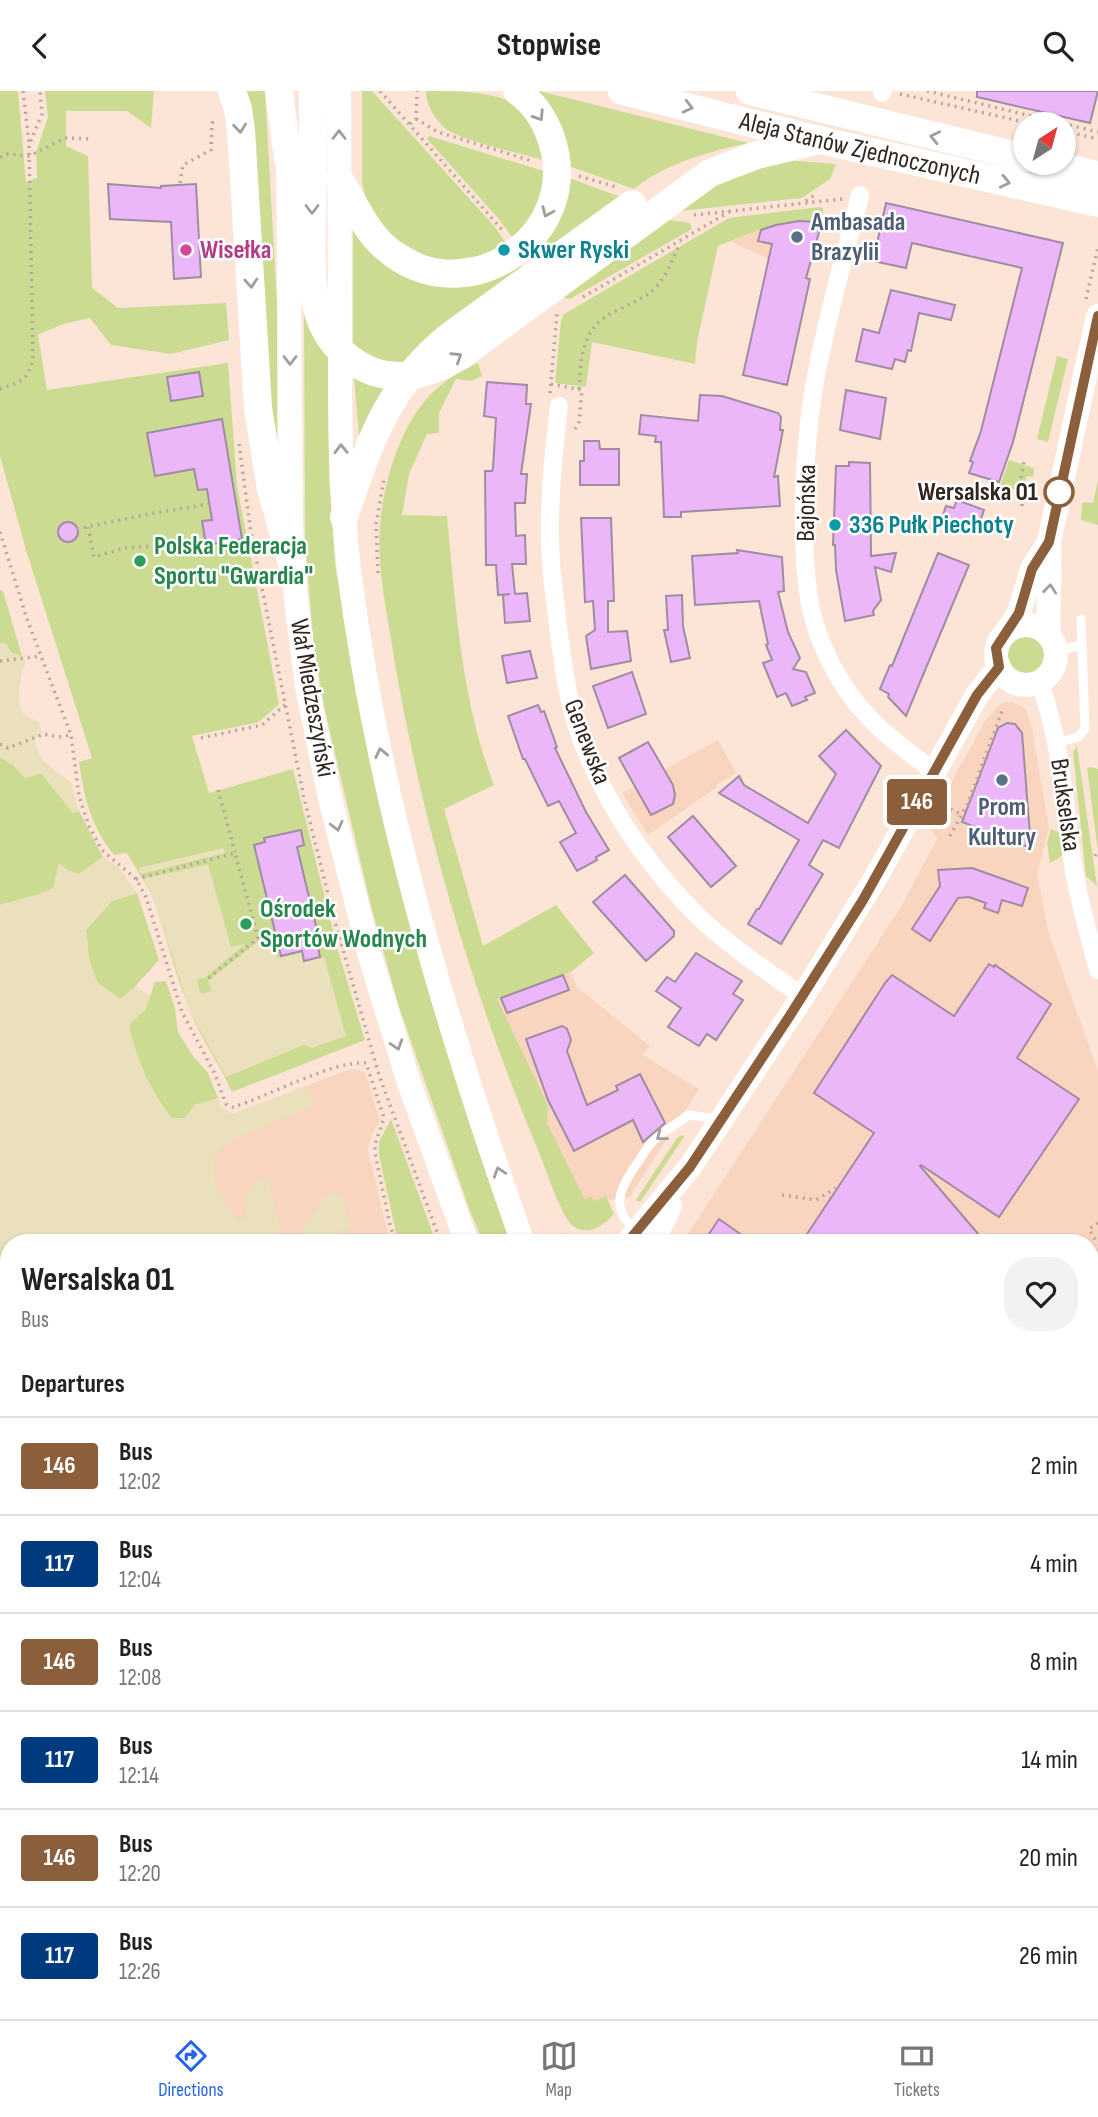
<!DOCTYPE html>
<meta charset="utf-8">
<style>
:root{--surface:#fff;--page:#f2f2f2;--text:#222;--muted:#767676;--line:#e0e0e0;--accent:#2563eb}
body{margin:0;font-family:"Sofia Sans Condensed",sans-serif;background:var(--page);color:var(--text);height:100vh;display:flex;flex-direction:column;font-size:26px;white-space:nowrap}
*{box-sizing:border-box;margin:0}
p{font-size:23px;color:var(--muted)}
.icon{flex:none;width:38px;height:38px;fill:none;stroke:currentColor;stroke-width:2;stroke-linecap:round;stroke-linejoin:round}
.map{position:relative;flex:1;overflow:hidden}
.details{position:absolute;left:0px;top:1143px;width:1099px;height:786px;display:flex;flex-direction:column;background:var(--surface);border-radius:28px 28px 0 0;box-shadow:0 2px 5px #0004}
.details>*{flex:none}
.badge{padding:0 14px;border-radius:5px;font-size:24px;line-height:46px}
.needle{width:46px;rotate:36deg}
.buttons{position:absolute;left:1013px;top:21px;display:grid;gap:14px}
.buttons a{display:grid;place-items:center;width:63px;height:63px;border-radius:50%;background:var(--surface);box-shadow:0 2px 5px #0004;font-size:35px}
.map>.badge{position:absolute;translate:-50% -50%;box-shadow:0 0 0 4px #fff}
h2{padding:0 21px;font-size:26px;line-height:63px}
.round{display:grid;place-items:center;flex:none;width:74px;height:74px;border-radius:28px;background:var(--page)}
.summary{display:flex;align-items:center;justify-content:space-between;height:119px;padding:0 21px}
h1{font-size:33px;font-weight:700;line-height:52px}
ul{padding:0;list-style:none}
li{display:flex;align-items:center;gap:21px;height:98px;padding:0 21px;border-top:2px solid var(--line)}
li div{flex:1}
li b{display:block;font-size:26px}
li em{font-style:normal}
li .badge{min-width:77px;font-weight:700;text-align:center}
header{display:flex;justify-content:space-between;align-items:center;height:91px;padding:0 21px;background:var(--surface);font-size:32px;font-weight:700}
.tab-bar{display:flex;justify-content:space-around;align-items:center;height:98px;border-top:2px solid var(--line);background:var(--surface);font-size:19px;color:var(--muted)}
.tab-bar a{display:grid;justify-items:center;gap:4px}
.tab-bar .on{color:var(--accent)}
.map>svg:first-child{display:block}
.built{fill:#f9d4bf}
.green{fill:#cbdb91}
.sand{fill:#eae0bb}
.water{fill:#64d6e5}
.building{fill:#ecb7f8;stroke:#9f8ca3;stroke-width:2}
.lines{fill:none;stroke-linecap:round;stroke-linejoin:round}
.path{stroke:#b9a69b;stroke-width:3.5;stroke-dasharray:2 5;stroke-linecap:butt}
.lane{stroke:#fff;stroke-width:9}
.street{stroke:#fff;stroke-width:18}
.secondary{stroke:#fff;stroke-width:24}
.primary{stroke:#fff;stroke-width:28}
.oneway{stroke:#a29d9a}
.line-casing{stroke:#fff;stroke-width:16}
.line{stroke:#8b5e3c;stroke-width:10}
.service-dot{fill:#5c6f8a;stroke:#fff;stroke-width:2.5}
.hotel-dot{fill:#d1479c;stroke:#fff;stroke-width:2.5}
.culture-dot{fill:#0f9aa8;stroke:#fff;stroke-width:2.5}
.stop-dot{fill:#fff;stroke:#8b5e3c;stroke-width:3.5}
.leisure-dot{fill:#2e9e5b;stroke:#fff;stroke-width:2.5}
.labels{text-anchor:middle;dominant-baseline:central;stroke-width:5;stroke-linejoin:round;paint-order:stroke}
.street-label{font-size:26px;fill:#30251f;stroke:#fff}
.service-label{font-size:26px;font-weight:bold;fill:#4e5e75;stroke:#fff;text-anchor:start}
.hotel-label{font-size:26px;font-weight:bold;fill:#b23c85;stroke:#fff;text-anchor:start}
.culture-label{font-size:26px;font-weight:bold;fill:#0d838f;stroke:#fff;text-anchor:start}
.stop-label{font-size:26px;font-weight:bold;fill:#30251f;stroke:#fff;text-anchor:end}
.leisure-label{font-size:26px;font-weight:bold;fill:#27864d;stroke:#fff;text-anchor:start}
</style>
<header><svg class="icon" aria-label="back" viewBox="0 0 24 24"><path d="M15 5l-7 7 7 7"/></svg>Stopwise<svg class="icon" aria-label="search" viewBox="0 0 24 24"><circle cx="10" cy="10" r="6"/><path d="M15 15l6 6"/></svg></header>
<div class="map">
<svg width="1098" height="1928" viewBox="0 0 1098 1928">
<rect width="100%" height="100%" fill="#fce5d7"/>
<g class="built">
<path d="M808 128 822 130 808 187 731 150 775 132Z"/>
<path d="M1006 611H1012L1026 618 1032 638 1049 737 1037 783 1048 840 1098 980V1226L1090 1231V1152H682L901 816 937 748 930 736 957 681 985 630 998 615Z"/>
<path d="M718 649 736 682 716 694 717 696 648 744 622 702Z"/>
<path d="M571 881 577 896 650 955 643 964 699 998 630 1105 585 1115 535 1014 497 908Z"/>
<path d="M351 978 365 981 380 1029 370 1048 368 1059 390 1151H194L218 1007 221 1016 232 1023Z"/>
<path d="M733 1920H864L867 1928H721Z"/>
</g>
<g class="green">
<path d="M0 0H18L26 91 37 87 36 61 48 26 45 0H154L151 37 127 20H66V55L88 65 92 197 118 217 226 212 229 249 171 263 111 254 90 227 63 233 38 244 47 299 228 272 237 395 279 613 259 631 192 645 209 702 293 678 338 860 365 949 232 1001C220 974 203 951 192 924 176 887 166 845 153 806L127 762 114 764C91 735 84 707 79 671L92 667 26 459 0 365Z"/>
<path d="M240 0H265L277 213V368Z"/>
<path d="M362 0H372L494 135 508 155 498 162 437 171 386 143 367 112 362 92Z"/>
<path d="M426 0C457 0 502 0 524 19 534 33 539 54 546 70 524 63 462 50 446 38 435 29 426 14 426 0Z"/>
<path d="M536 0H539L748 52C708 61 666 72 634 98L569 75Z"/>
<path d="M429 45 547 81 541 112 515 150 497 126 427 48Z"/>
<path d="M785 69 836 73 830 88 802 107 681 120 731 84Z"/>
<path d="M569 87 626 108 533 171 529 166Z"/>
<path d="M819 116 823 117 822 130C784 126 752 141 718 155L697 251 695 273 592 251 586 296 555 292 561 229 564 223 729 127Z"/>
<path d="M664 128 690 132 692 138 570 208 560 206Z"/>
<path d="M353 130 382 166 520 173 524 178 402 273 380 270 353 256Z"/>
<path d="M304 220 328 265 329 383 335 473 356 603 396 779 511 1151H483L470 1120 398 913 372 819 325 620 314 559 305 448Z"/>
<path d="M1057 265 1068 268 1048 351 1037 348Z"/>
<path d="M478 272 482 285 471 290 456 288 439 322V342L427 343 409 383 402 424 447 425C456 516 461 609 494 694L444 718 483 855 556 814 594 862 571 881 497 908 548 1015 547 1032 585 1109 591 1105 594 1110 606 1105 614 1123C604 1134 588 1146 573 1135 562 1127 546 1079 540 1064 473 905 423 737 394 567 387 520 375 472 381 425 387 379 404 323 442 293 452 285 466 278 478 272Z"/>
<path d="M354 287 368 294 386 297 359 345Z"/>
<path d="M1009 369 1034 377 1033 386 1027 385 1022 405 1014 399 1000 395Z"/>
<path d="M1098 389V434L1081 429 1082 413 1084 411 1093 412Z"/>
<path d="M0 499 3 500 22 565 12 562 5 552H0Z"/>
<circle cx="1026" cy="564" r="18"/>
<path d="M1077 655 1097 795 1086 785 1073 661Z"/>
<path d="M0 666 13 674 25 687 41 682 73 722 79 720 103 766 79 783 69 780 54 797 40 803 0 814Z"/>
<path d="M1090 676 1098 678V760L1087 677Z"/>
<path d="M1051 738 1060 742 1063 763 1059 767 1050 772 1047 752Z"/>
<path d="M137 802 159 869 131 900 120 908 97 891 89 868 86 839 112 810Z"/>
<path d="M166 890 175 917 178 941 193 965 208 982 218 1007 195 1014 185 1027H172C151 1002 134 965 129 933L145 919 155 891Z"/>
<path d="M391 1028 436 1151H400L396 1142 379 1064V1051Z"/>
<path d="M682 1044 684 1046 640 1111 636 1109 677 1047Z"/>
<path d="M1098 1226V1267L1090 1272V1231Z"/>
<path d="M308 1920H634L638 1928H570L565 1926 564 1928H295Z"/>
<path d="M1026 1920H1072L1079 1928H1034Z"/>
</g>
<g class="sand">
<path d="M0 552H5L12 562 22 565 26 572C19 581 16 614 24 623 27 626 35 629 39 631L42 642 34 649 42 669 71 692 79 720 73 722 41 682 25 687 13 674 0 666Z"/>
<path d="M224 757 225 762 141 783 138 777Z"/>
<path d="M103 766 119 777 137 802 112 810 86 839 89 868 97 891 120 908 136 895 150 905 145 919 129 933C134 964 152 1004 172 1027H185L195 1014 218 1007 221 1016 232 1023 306 996 315 1014 234 1048 213 1067 215 1093 236 1128 247 1127 244 1109 255 1089 267 1085 282 1146 288 1151 9 1152V1417L0 1404V814L40 803 53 797 59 772 69 780 79 783Z"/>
<path d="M208 773 231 856 245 853 206 886 197 889 201 903 211 900 208 890 260 849 273 846 278 867 302 861 305 870 324 866 346 945 312 957 304 954 226 986 191 923 153 806 143 788Z"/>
<path d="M327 1102 342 1105 351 1135 328 1151H293Z"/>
</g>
<g class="water">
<path d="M0 1404 9 1417V1920H158L163 1928H0Z"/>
<path d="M175 1920H290L275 1928H181Z"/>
</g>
<g class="building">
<path d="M977 0H1098L1090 32 977 6Z"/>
<path d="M108 93 161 97V95L196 93 201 186 174 188 171 131 110 128Z"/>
<path d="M886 112 1063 152 1013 351 999 391 969 382 973 371 970 370 981 340 1022 177 912 152 906 177 873 170Z"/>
<path d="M799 130 822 131 806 187 810 188 787 294 743 284 772 153 758 150 761 139 776 134Z"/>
<path d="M891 199 955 214 951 229 919 222 911 260 908 259 905 271 895 268 892 278 856 270 863 238 879 242Z"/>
<path d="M199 281 203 305 171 310 167 286Z"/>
<path d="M487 291 527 294 526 313H531L521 383H527L525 412H515L516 445 525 444 526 473H512L515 503 527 502 530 530 505 532 503 504 510 503 498 504 496 474H486L485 380H492L493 377 496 327 484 325Z"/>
<path d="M846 299 886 307 880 348 840 339Z"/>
<path d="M700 304 722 305 778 322 781 326 780 339H783L774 386 778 385 780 415 681 421V426H664L661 351H655L656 345 639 343 641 324 698 330Z"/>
<path d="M222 328 242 448 206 454 202 430 212 429 207 398 198 399 194 378 155 385 147 342Z"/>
<path d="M584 350H599L600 358H619V394H580V370H584Z"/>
<path d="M849 371 870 372 871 465 896 462 891 481 875 476 881 509 873 520 874 524 845 530 836 479 835 454H833L836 375H849Z"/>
<path d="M957 409 984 419 976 442 941 430 946 415 954 417Z"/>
<path d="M581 427H611L614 510H608V541L627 540 631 570 591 578 586 545 595 539 593 510 585 511Z"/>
<circle cx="68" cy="441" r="10"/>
<path d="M737 459 782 466 784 500 778 501 788 541 800 567 793 578 806 581 815 602 805 606 807 609 792 615 786 602 777 606 763 572 772 569 766 554 768 553 759 510 695 514 692 465 738 462Z"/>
<path d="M938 462 969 474 906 625 888 606 889 603 880 598 890 574 892 575Z"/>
<path d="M682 504 683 535 690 567 671 571 664 539H668L666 505Z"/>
<path d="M530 560 537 587 507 592 502 565Z"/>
<path d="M632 581 646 623 608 637 593 595Z"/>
<path d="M538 614 541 621 544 620 557 656 555 657 586 721 609 759 596 766 597 769 577 780 560 751 576 742 559 710 548 715 525 668H523L508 625Z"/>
<path d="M1007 632 1015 633 1022 642 1031 757 962 731 998 637Z"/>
<path d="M846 639 881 675 839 757 823 749 809 774 823 783 781 853 748 833 757 818H759L799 749 719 702 739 685 744 694 808 732 836 683 819 665Z"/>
<path d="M648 651 673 694 675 704 673 713 651 724 619 667Z"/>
<path d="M693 725 736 775 711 796 668 746Z"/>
<path d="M301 739 304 754 297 756 321 856H318L320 866 304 870 302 860 281 865 254 754 265 751 264 747Z"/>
<path d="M972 777 1028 797 1022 815 1002 809 998 822 984 817 986 812 969 806 958 807 930 850 912 838 940 795 938 779Z"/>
<path d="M625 784 674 840V845L646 870 593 811Z"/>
<path d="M696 862 742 890 733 903 743 909 716 949 707 943 699 955 668 936 681 917 656 900 667 886 675 891Z"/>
<path d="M989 873 994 876 995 874 1051 913 1017 967 1079 1008 999 1126 921 1074 920 1075 986 1152H801L874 1042 814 1002 885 892 892 884 954 925Z"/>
<path d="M563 884 569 899 507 922 501 907Z"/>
<path d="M562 935 567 938 571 949 567 960 587 1014 618 999 616 995 640 983 665 1032 643 1051 633 1029 574 1060 548 1009 526 948Z"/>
<path d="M719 1128 753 1152H703Z"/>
</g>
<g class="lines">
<g class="path">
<path d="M23 0 29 52"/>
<path d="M380 0 504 141"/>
<path d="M927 0 1098 41"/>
<path d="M900 3 1033 33"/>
<path d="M416 28 438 41 532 70"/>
<path d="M410 33 416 28 417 0"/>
<path d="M1064 40 1098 48"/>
<path d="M0 66 8 63 29 65 65 47 92 48"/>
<path d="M579 85 616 96"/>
<path d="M180 92 183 74 211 59 212 32 217 29"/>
<path d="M806 110 816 103"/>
<path d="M694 124 843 108"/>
<path d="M583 206 729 121"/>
<path d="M1086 208 1098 156"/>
<path d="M551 293 582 299 579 331 574 340"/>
<path d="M0 298C20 291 28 290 33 268L29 54 42 23 40 0"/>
<path d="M579 298C581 265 582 235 616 220 631 212 646 207 657 195 668 183 673 166 680 152"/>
<path d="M550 302 557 223"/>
<path d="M239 353 251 442 304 707 335 831 379 984 441 1152"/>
<path d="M1022 415 1021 387 1024 370"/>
<path d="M88 436 94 466 124 457 155 455"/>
<path d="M77 438 149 423 209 413"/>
<path d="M0 441 27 528 71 644 79 705 89 735 102 759 136 788 146 806 182 921 215 983 226 1013 233 1016C268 1006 333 969 366 972L384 1027 375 1053V1062L390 1134 396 1152"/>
<path d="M378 482 376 434 384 387"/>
<path d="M0 570 40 565"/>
<path d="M201 647 262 634 286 613"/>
<path d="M0 653 8 657 44 643 59 646 71 644"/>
<path d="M218 699 235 761"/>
<path d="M938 712 961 723"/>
<path d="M950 745 968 712 1002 620"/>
<path d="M1095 765 1098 760"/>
<path d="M136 788 235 762 258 847 206 889"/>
<path d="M782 1104 816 1109 836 1097"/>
<path d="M1098 1132 1089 1138 1098 1153"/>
<path d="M564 1152 565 1143"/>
<path d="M639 1920 643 1928"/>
<path d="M838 1928 849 1920"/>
</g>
<g class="lane">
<path d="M1055 560 1082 554"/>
<path d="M1056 652 1078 646 1085 638 1081 528"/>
<path d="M634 1138C610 1117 620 1097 636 1074 641 1067 646 1058 652 1051 662 1041 677 1033 688 1024L717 1028"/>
<path d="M1090 1435 1098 1431"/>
<path d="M1090 1546 1098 1541"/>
<path d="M1090 1663 1098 1657"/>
</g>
<g class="street">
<path d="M882 2 883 0"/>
<path d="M860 104C845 164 827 225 816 285 804 348 799 451 810 513 815 540 828 569 842 592 865 629 899 655 934 680"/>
<path d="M559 315C554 359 549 404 550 448 550 480 556 512 559 544 564 580 569 618 583 653 609 719 650 778 701 828 732 857 768 881 803 905"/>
<path d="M1039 590C1062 651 1064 716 1074 780 1080 813 1089 846 1098 879"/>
<path d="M1090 1289 1098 1284"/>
<path d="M1090 1374 1098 1387"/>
<path d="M1090 1778 1098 1789"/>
</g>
<g class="secondary">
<path d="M339 0C339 85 340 169 340 254 340 329 340 404 349 478 377 705 447 937 523 1152"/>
<path d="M288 50 291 437 296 509 307 596 330 707 370 865 409 992 467 1152"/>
<circle cx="1026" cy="564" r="30"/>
<path d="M1007 540 1019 522 1032 478 1049 451"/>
<path d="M1049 545C1047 514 1051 483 1049 451L1098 225"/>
<path d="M627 1152 690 1076 803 905 875 788 977 604 999 576"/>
<path d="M652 1152 670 1115"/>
<path d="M894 1920 900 1928"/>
<path d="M947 1920 953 1928"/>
</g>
<g class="primary">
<path d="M232 0 238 18 241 39 258 317 271 398 293 475"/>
<path d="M279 0 288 68"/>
<path d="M313 0C313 43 313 86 312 129 312 162 309 199 321 230 331 254 350 272 374 281 406 291 433 281 460 265L710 82 757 64 819 49"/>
<path id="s1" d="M622 0 819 49 1098 112"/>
<path d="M750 0 1026 67"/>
<path d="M1044 72 1098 84"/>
<path d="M339 88C354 111 365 140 387 158 465 225 585 145 551 47 545 29 533 11 517 0"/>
<path d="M344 426C370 351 386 296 451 244L632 113"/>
</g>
</g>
<defs><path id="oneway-chevron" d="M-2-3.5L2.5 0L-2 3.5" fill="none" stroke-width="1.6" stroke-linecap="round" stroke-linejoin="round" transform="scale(1.75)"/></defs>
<g class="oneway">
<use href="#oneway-chevron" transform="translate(688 16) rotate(14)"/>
<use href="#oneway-chevron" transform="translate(539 25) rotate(57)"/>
<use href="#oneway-chevron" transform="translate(240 37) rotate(84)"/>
<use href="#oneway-chevron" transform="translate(339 44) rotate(-90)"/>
<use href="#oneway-chevron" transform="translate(935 46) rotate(-167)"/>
<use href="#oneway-chevron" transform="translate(1005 91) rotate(13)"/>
<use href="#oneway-chevron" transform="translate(312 118) rotate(90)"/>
<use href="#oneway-chevron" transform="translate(547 121) rotate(114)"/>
<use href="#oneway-chevron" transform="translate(251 192) rotate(86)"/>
<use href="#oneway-chevron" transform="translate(457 266) rotate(-33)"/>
<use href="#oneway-chevron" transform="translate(290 269) rotate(90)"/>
<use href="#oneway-chevron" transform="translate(341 358) rotate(-91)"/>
<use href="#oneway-chevron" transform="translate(1050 498) rotate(-84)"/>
<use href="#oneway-chevron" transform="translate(381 662) rotate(-102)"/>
<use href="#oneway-chevron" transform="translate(337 735) rotate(76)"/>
<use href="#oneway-chevron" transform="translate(397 954) rotate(72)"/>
<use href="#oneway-chevron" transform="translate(661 1045) rotate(142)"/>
<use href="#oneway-chevron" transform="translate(499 1081) rotate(-109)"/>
</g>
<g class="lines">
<defs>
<path id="line" d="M627 1152 690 1076 789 926 863 809 977 604 999 576 996 557 1019 522 1032 478 1049 451 1098 225"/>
</defs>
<use href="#line" class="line-casing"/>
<use href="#line" class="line"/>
</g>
<g class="service-dot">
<circle cx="797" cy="146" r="7"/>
<circle cx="1002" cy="689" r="7"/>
</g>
<circle class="hotel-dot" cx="186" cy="159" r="7"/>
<g class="culture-dot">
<circle cx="504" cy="159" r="7"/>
<circle cx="835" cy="434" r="7"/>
</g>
<circle class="stop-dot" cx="1059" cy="401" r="14"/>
<g class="leisure-dot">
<circle cx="140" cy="470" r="7"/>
<circle cx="246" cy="833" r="7"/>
</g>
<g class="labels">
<g class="street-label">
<text stroke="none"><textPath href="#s1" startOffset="245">Aleja Stanów Zjednoczonych</textPath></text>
<text transform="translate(807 412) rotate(-89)">Bajońska</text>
<text transform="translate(312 607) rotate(80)">Wał Miedzeszyński</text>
<text transform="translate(587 651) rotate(69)">Genewska</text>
<text transform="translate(1065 714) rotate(82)">Brukselska</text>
</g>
<g class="service-label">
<text x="811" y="131">Ambasada<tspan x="811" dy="30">Brazylii</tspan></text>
<text x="1002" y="716" text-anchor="middle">Prom<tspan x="1002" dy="30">Kultury</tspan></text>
</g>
<g class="hotel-label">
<text x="200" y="159">Wisełka</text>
</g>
<g class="culture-label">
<text x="518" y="159">Skwer Ryski</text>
<text x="849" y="434">336 Pułk Piechoty</text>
</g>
<g class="stop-label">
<text x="1038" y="401">Wersalska 01</text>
</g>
<g class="leisure-label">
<text x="154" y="455">Polska Federacja<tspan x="154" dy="30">Sportu "Gwardia"</tspan></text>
<text x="260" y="818">Ośrodek<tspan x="260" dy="30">Sportów Wodnych</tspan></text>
</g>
</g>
</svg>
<div class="buttons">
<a><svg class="needle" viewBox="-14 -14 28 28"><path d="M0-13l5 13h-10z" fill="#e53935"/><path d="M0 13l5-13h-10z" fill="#767676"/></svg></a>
</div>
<b class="badge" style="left:917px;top:711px;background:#8b5e3c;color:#fff">146</b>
<section class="details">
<div class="summary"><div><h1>Wersalska 01</h1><p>Bus</p></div><a class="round"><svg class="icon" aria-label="heart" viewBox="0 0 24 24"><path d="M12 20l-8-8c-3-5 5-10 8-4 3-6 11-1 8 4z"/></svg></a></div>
<h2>Departures</h2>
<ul>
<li><span class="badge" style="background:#8b5e3c;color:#fff">146</span><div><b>Bus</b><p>12:02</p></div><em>2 min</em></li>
<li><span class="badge" style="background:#003b80;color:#fff">117</span><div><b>Bus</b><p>12:04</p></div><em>4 min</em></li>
<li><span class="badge" style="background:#8b5e3c;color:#fff">146</span><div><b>Bus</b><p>12:08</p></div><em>8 min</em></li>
<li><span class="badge" style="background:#003b80;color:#fff">117</span><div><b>Bus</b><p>12:14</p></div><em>14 min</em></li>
<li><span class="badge" style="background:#8b5e3c;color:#fff">146</span><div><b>Bus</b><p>12:20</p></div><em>20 min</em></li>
<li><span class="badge" style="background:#003b80;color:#fff">117</span><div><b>Bus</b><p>12:26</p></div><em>26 min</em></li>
</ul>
</section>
</div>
<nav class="tab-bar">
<a class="on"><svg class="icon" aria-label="directions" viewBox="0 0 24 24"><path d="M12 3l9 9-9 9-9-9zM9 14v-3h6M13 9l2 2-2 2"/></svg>Directions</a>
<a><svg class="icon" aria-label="map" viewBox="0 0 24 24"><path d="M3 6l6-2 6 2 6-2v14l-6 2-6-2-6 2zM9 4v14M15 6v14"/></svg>Map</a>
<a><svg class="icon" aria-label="tickets" viewBox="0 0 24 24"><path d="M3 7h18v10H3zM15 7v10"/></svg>Tickets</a>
</nav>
